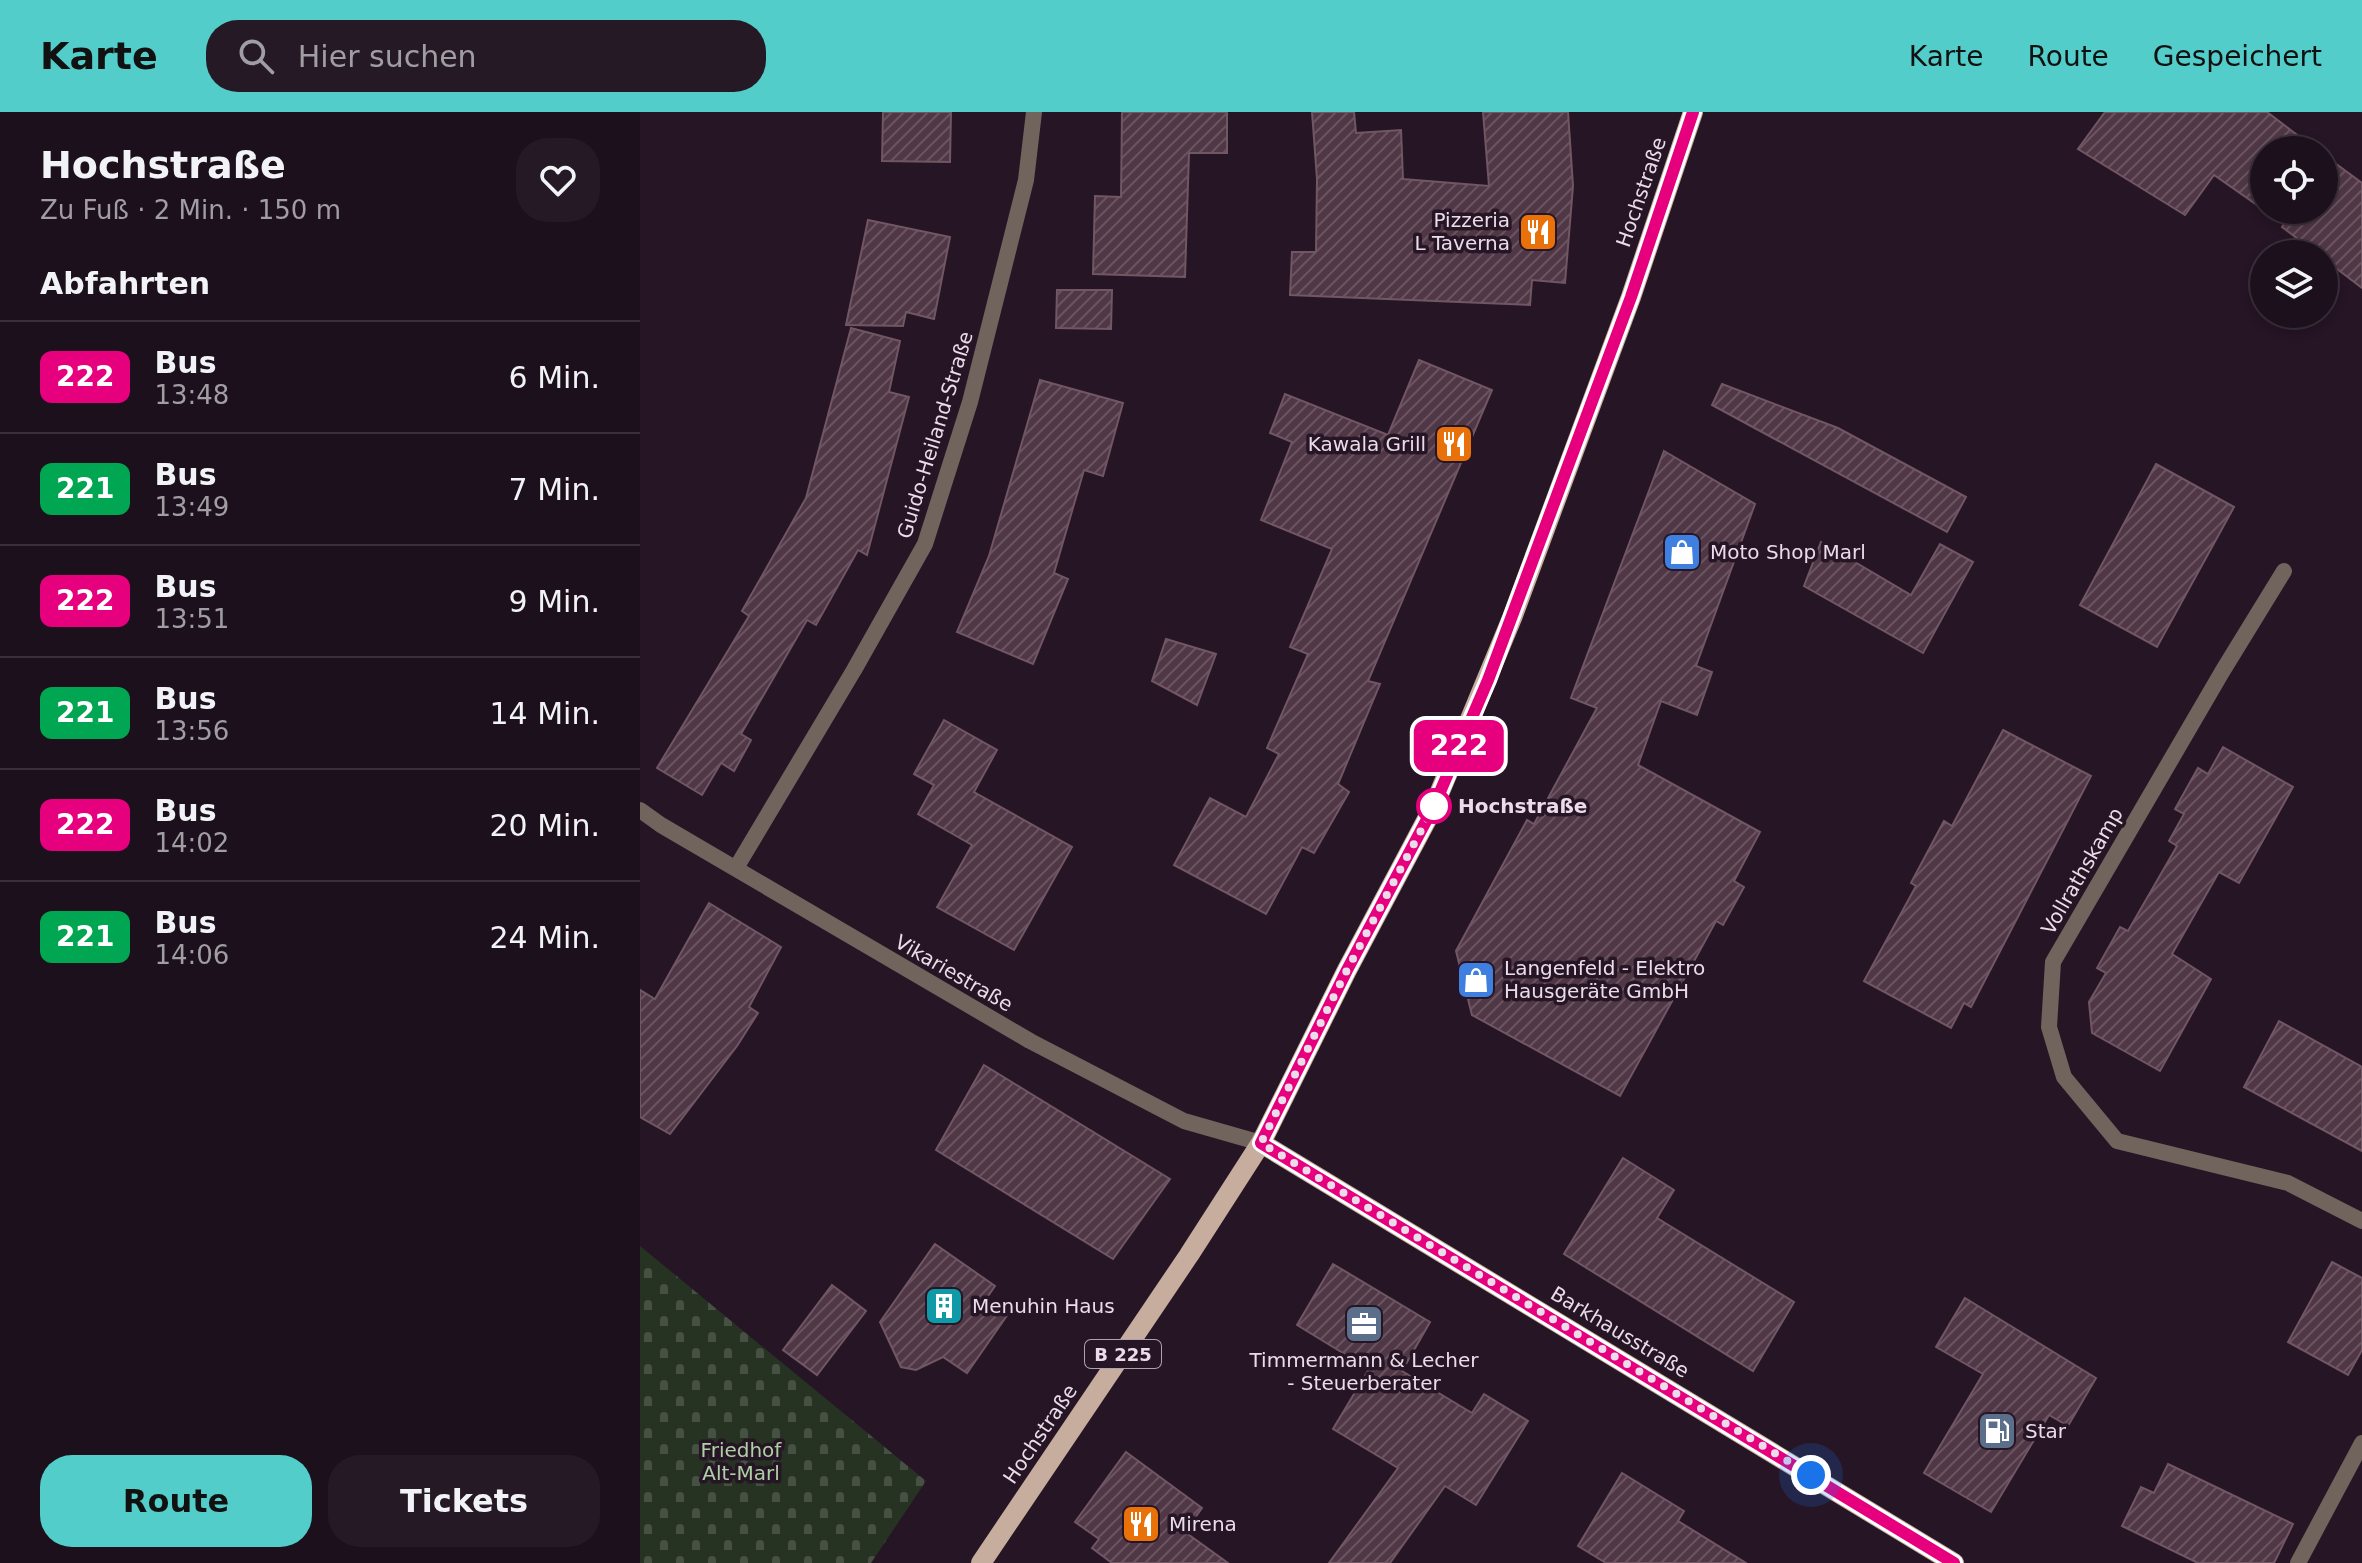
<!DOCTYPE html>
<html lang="de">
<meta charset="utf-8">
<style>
:root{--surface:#1c101c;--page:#251925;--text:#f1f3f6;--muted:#a09da3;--line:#3a303b;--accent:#53cdc9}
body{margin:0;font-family:"DejaVu Sans",sans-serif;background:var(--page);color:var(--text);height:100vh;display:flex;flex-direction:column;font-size:30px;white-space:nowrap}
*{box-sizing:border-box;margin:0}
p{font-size:26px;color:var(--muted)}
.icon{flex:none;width:44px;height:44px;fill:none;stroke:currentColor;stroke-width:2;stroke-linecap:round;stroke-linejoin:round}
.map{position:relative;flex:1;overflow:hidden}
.drawer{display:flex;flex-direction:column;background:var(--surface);width:640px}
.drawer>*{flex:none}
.badge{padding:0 16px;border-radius:12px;font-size:28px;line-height:52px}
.buttons{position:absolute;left:1610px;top:24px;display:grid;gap:16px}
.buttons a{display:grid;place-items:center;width:88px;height:88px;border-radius:50%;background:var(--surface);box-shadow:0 4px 12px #0003,0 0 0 2px var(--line);font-size:40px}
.you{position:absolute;width:40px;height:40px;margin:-20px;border:6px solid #fff;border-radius:50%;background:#1a73e8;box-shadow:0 0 0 12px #1a73e833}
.map>.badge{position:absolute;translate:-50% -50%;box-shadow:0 0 0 4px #fff}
h2{padding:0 40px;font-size:30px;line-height:72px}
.round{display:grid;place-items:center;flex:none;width:84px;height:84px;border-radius:32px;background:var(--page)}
.head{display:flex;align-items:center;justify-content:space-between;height:136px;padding:0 40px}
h1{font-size:38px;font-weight:700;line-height:60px}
.action{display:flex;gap:16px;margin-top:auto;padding:16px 40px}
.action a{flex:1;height:92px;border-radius:32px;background:var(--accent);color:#111;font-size:32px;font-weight:700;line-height:92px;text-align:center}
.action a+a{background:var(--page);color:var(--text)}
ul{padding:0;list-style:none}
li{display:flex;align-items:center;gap:24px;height:112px;padding:0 40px;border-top:2px solid var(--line)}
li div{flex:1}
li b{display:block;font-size:30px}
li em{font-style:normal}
li .badge{min-width:88px;font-weight:700;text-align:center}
header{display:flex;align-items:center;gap:48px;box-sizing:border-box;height:112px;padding:0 40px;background:var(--accent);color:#111}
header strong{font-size:38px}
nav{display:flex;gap:44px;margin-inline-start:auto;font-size:28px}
.search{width:560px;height:72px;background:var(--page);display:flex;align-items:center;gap:20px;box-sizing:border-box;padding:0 28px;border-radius:32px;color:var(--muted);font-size:30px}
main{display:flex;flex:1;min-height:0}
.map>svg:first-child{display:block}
.cemetery{fill:url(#cemetery-stones)}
.building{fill:url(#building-hatch);stroke:#715664;stroke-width:2}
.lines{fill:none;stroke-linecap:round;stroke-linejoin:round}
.street{stroke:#70645d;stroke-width:16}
.primary{stroke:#c6ad9e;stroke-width:20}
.line-casing{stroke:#fff;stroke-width:18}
.line{stroke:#e6007e;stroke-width:12}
.walk{stroke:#eadde9;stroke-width:8;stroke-dasharray:0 14.4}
.stop-dot{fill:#fff;stroke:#e6007e;stroke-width:4}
.labels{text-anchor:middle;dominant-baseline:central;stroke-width:7;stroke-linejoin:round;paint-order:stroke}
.shield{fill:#261525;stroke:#afa1ae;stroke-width:2}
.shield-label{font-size:18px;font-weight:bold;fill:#eadde9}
.street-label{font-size:20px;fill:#eadde9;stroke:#261525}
.poi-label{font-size:20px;fill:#eadde9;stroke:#261525;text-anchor:start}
.stop-label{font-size:20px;font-weight:bold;fill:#eadde9;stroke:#261525;text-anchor:start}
.park-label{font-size:20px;fill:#add1a4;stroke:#261525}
</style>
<header>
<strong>Karte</strong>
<div class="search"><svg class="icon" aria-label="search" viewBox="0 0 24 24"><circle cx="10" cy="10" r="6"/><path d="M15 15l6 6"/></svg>Hier suchen</div>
<nav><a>Karte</a><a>Route</a><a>Gespeichert</a></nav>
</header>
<main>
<section class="drawer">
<div class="head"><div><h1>Hochstraße</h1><p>Zu Fuß · 2 Min. · 150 m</p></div><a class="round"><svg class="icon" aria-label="heart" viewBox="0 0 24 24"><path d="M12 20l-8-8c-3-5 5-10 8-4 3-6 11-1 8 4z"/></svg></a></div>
<h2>Abfahrten</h2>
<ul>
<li><span class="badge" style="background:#e6007e;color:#fff">222</span><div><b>Bus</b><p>13:48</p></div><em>6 Min.</em></li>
<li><span class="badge" style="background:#00a651;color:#fff">221</span><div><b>Bus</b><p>13:49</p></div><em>7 Min.</em></li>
<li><span class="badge" style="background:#e6007e;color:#fff">222</span><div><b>Bus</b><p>13:51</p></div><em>9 Min.</em></li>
<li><span class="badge" style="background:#00a651;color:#fff">221</span><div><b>Bus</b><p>13:56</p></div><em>14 Min.</em></li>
<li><span class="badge" style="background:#e6007e;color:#fff">222</span><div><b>Bus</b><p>14:02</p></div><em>20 Min.</em></li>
<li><span class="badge" style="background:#00a651;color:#fff">221</span><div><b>Bus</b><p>14:06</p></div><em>24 Min.</em></li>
</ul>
<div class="action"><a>Route</a><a>Tickets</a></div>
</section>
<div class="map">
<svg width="1722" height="1451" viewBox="0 0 1722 1451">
<defs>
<pattern id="cemetery-stones" width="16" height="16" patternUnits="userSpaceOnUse" patternTransform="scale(2)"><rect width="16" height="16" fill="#263323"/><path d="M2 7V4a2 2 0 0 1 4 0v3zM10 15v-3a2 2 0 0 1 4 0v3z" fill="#465043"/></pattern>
<pattern id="building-hatch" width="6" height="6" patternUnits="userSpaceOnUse" patternTransform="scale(2)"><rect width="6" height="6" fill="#503745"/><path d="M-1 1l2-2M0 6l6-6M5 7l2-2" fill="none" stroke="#695460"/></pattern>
</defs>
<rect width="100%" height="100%" fill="#261525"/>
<path class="cemetery" d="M0 1134 286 1369 231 1451H0Z"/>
<g class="building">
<path d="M243 0H311L310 50 242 49Z"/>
<path d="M482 0H587V41H549L545 165 453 162 455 84 481 85Z"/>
<path d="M672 0H714L716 21 761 18 763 67 849 74 843 0H928L933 74 925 171 892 168 890 193 650 183 652 140H676L677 67Z"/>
<path d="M1465 0H1627L1677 38H1624V98H1684V43L1722 71V176L1684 147V142H1678L1642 115 1644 112 1574 63 1545 103 1438 37Z"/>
<path d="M228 108 310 125 294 207 266 200 263 214 206 213Z"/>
<path d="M417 178H472L471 217 416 216Z"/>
<path d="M211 216 260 229 249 280 269 285 227 443 218 438 176 513 167 508 101 622 111 628 94 659 81 651 62 683 17 656 109 504 102 499 166 386Z"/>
<path d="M779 248 852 278 728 569 740 572 698 672 709 680 674 741 662 735 626 802 534 753 570 686 606 705 639 642 627 636 668 542 650 535 692 437 621 408 652 330 630 321 645 282 748 323Z"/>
<path d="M400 268 483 291 463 364 444 358 414 461 428 467 393 552 317 520 349 444Z"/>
<path d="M1082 272 1198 316 1326 385 1307 420 1072 293Z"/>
<path d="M1024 339 1115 392 1056 554 1072 560 1057 603 1021 589 998 653 1120 720 1094 769 1104 775 1083 813 1076 809 980 984 832 903 816 839 887 708 894 712 957 596 931 586Z"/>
<path d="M1516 352 1594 395 1517 535 1440 493Z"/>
<path d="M1181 430 1271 483 1300 432 1333 450 1283 541 1164 474Z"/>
<path d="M526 527 576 542 557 593 512 569Z"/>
<path d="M304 608 357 638 334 680 432 735 374 838 297 795 332 733 278 702 294 673 274 662Z"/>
<path d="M1363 618 1451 664 1331 895 1324 891 1311 916 1224 869 1276 774 1271 771 1304 709 1312 714Z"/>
<path d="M1583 635 1653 675 1599 771 1579 760 1532 842 1571 867 1520 959 1452 921 1449 890 1466 861 1457 856 1480 815 1488 819 1537 734 1529 729 1544 702 1535 697 1558 656 1568 662Z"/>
<path d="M69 791 141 835 109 895 118 901 97 934 30 1022 0 1005V878L15 887Z"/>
<path d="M1639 909 1722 955V1039L1604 975Z"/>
<path d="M344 953 530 1067 473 1147 296 1038Z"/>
<path d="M983 1046 1034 1078 1017 1106 1154 1190 1113 1259 924 1142Z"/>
<path d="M295 1132 355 1174 346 1187 368 1202 327 1261 303 1245 276 1258 261 1255 240 1210Z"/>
<path d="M1692 1150 1722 1166V1238L1708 1263 1648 1230Z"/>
<path d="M693 1152 790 1210 762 1259 832 1301 844 1282 888 1309 836 1393 805 1374 750 1451H689L758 1356 693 1317 729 1257 657 1213Z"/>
<path d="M192 1173 226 1199 177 1263 143 1238Z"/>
<path d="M1325 1186 1456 1266 1428 1314 1409 1303 1351 1400 1284 1361 1343 1262 1296 1235Z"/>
<path d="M486 1340 562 1396 545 1420 588 1451H472L452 1436 459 1427 435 1410Z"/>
<path d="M1528 1352 1653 1412 1634 1451H1558L1482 1414 1501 1375 1514 1381Z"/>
<path d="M982 1361 1044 1399 1038 1409 1106 1451H966L938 1434Z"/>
</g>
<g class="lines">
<g class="street">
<path d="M1644 459 1582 560 1413 850 1409 915 1424 965 1477 1029 1648 1071 1722 1109"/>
<path d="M0 698 21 713 390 929 544 1009 621 1031"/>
<path d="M96 756 214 558 285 432 330 290 386 68 394 0"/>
<path d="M1658 1451 1722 1331"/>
</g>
<g class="primary">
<path d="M621 1031 1314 1451"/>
<path d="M341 1451 549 1143 621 1031 707 858 794 694 872 506 991 185 1053 0"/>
</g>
</g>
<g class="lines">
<defs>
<path id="line" d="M1053 0 991 185 848 568 794 694 707 858 621 1031 1314 1451"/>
</defs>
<use href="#line" class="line-casing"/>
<use href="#line" class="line"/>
<path class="walk" d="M794 694 707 858 621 1031 1171 1363"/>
</g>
<defs>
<symbol id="restaurant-square" viewBox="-11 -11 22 22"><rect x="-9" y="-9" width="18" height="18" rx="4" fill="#e8710a" stroke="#261525"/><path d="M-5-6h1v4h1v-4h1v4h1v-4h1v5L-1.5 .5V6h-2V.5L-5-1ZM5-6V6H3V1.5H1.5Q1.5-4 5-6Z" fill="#fff"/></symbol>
<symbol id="shop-square" viewBox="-11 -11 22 22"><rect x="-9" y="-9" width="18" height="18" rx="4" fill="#3f7fe0" stroke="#261525"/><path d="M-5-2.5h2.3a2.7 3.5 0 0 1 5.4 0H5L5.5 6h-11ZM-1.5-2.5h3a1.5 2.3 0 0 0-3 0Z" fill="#fff"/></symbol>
<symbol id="building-square" viewBox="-11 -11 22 22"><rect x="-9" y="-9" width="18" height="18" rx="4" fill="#0f9aa8" stroke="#261525"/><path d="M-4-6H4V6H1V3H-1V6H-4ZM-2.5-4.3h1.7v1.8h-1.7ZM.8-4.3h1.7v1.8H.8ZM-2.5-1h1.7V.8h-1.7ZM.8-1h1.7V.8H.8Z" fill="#fff"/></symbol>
<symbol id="office-square" viewBox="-11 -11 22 22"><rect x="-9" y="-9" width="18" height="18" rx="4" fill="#5c6f8a" stroke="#261525"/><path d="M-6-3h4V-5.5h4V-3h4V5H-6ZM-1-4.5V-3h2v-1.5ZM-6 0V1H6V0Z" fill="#fff"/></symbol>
<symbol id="fuel-square" viewBox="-11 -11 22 22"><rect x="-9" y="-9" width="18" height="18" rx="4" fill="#5c6f8a" stroke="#261525"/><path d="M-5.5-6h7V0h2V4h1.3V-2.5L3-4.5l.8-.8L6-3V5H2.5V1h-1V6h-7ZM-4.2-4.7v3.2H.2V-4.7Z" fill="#fff"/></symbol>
</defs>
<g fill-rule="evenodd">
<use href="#restaurant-square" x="876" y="98" width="44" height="44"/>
<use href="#restaurant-square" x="792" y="310" width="44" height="44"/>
<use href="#shop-square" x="1020" y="418" width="44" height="44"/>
<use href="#shop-square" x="814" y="846" width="44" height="44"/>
<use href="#building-square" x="282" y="1172" width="44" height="44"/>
<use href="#office-square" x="702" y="1190" width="44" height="44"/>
<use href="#fuel-square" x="1335" y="1297" width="44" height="44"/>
<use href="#restaurant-square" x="479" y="1390" width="44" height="44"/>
</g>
<circle class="stop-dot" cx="794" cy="694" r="16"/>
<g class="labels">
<rect class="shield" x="445" y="1228" width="76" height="28" rx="6"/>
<g class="shield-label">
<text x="483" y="1242">B 225</text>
</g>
<g class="street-label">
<text transform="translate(1001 80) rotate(-71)">Hochstraße</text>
<text transform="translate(295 323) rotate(-73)">Guido-Heiland-Straße</text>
<text transform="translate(1442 759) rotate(-60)">Vollrathskamp</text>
<text transform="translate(314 861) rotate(30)">Vikariestraße</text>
<text transform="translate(980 1220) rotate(31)">Barkhausstraße</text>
<text transform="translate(400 1322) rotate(-56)">Hochstraße</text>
</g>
<g class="poi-label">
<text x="870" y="108" text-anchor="end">Pizzeria<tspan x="870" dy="23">L Taverna</tspan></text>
<text x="786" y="332" text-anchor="end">Kawala Grill</text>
<text x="1070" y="440">Moto Shop Marl</text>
<text x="864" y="856">Langenfeld - Elektro<tspan x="864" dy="23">Hausgeräte GmbH</tspan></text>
<text x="332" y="1194">Menuhin Haus</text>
<text x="724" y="1248" text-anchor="middle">Timmermann &amp; Lecher<tspan x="724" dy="23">- Steuerberater</tspan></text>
<text x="1385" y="1319">Star</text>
<text x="529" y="1412">Mirena</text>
</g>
<g class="stop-label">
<text x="818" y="694">Hochstraße</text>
</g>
<g class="park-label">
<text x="101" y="1338">Friedhof<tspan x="101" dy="23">Alt-Marl</tspan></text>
</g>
</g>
</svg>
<div class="buttons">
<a><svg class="icon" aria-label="locate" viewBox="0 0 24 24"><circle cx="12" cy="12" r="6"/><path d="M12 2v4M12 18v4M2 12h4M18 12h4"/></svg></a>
<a><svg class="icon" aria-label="layers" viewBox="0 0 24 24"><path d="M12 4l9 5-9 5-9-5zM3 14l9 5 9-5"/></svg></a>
</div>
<div class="you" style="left:1171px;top:1363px"></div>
<b class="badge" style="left:819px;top:634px;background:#e6007e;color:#fff">222</b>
</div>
</main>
